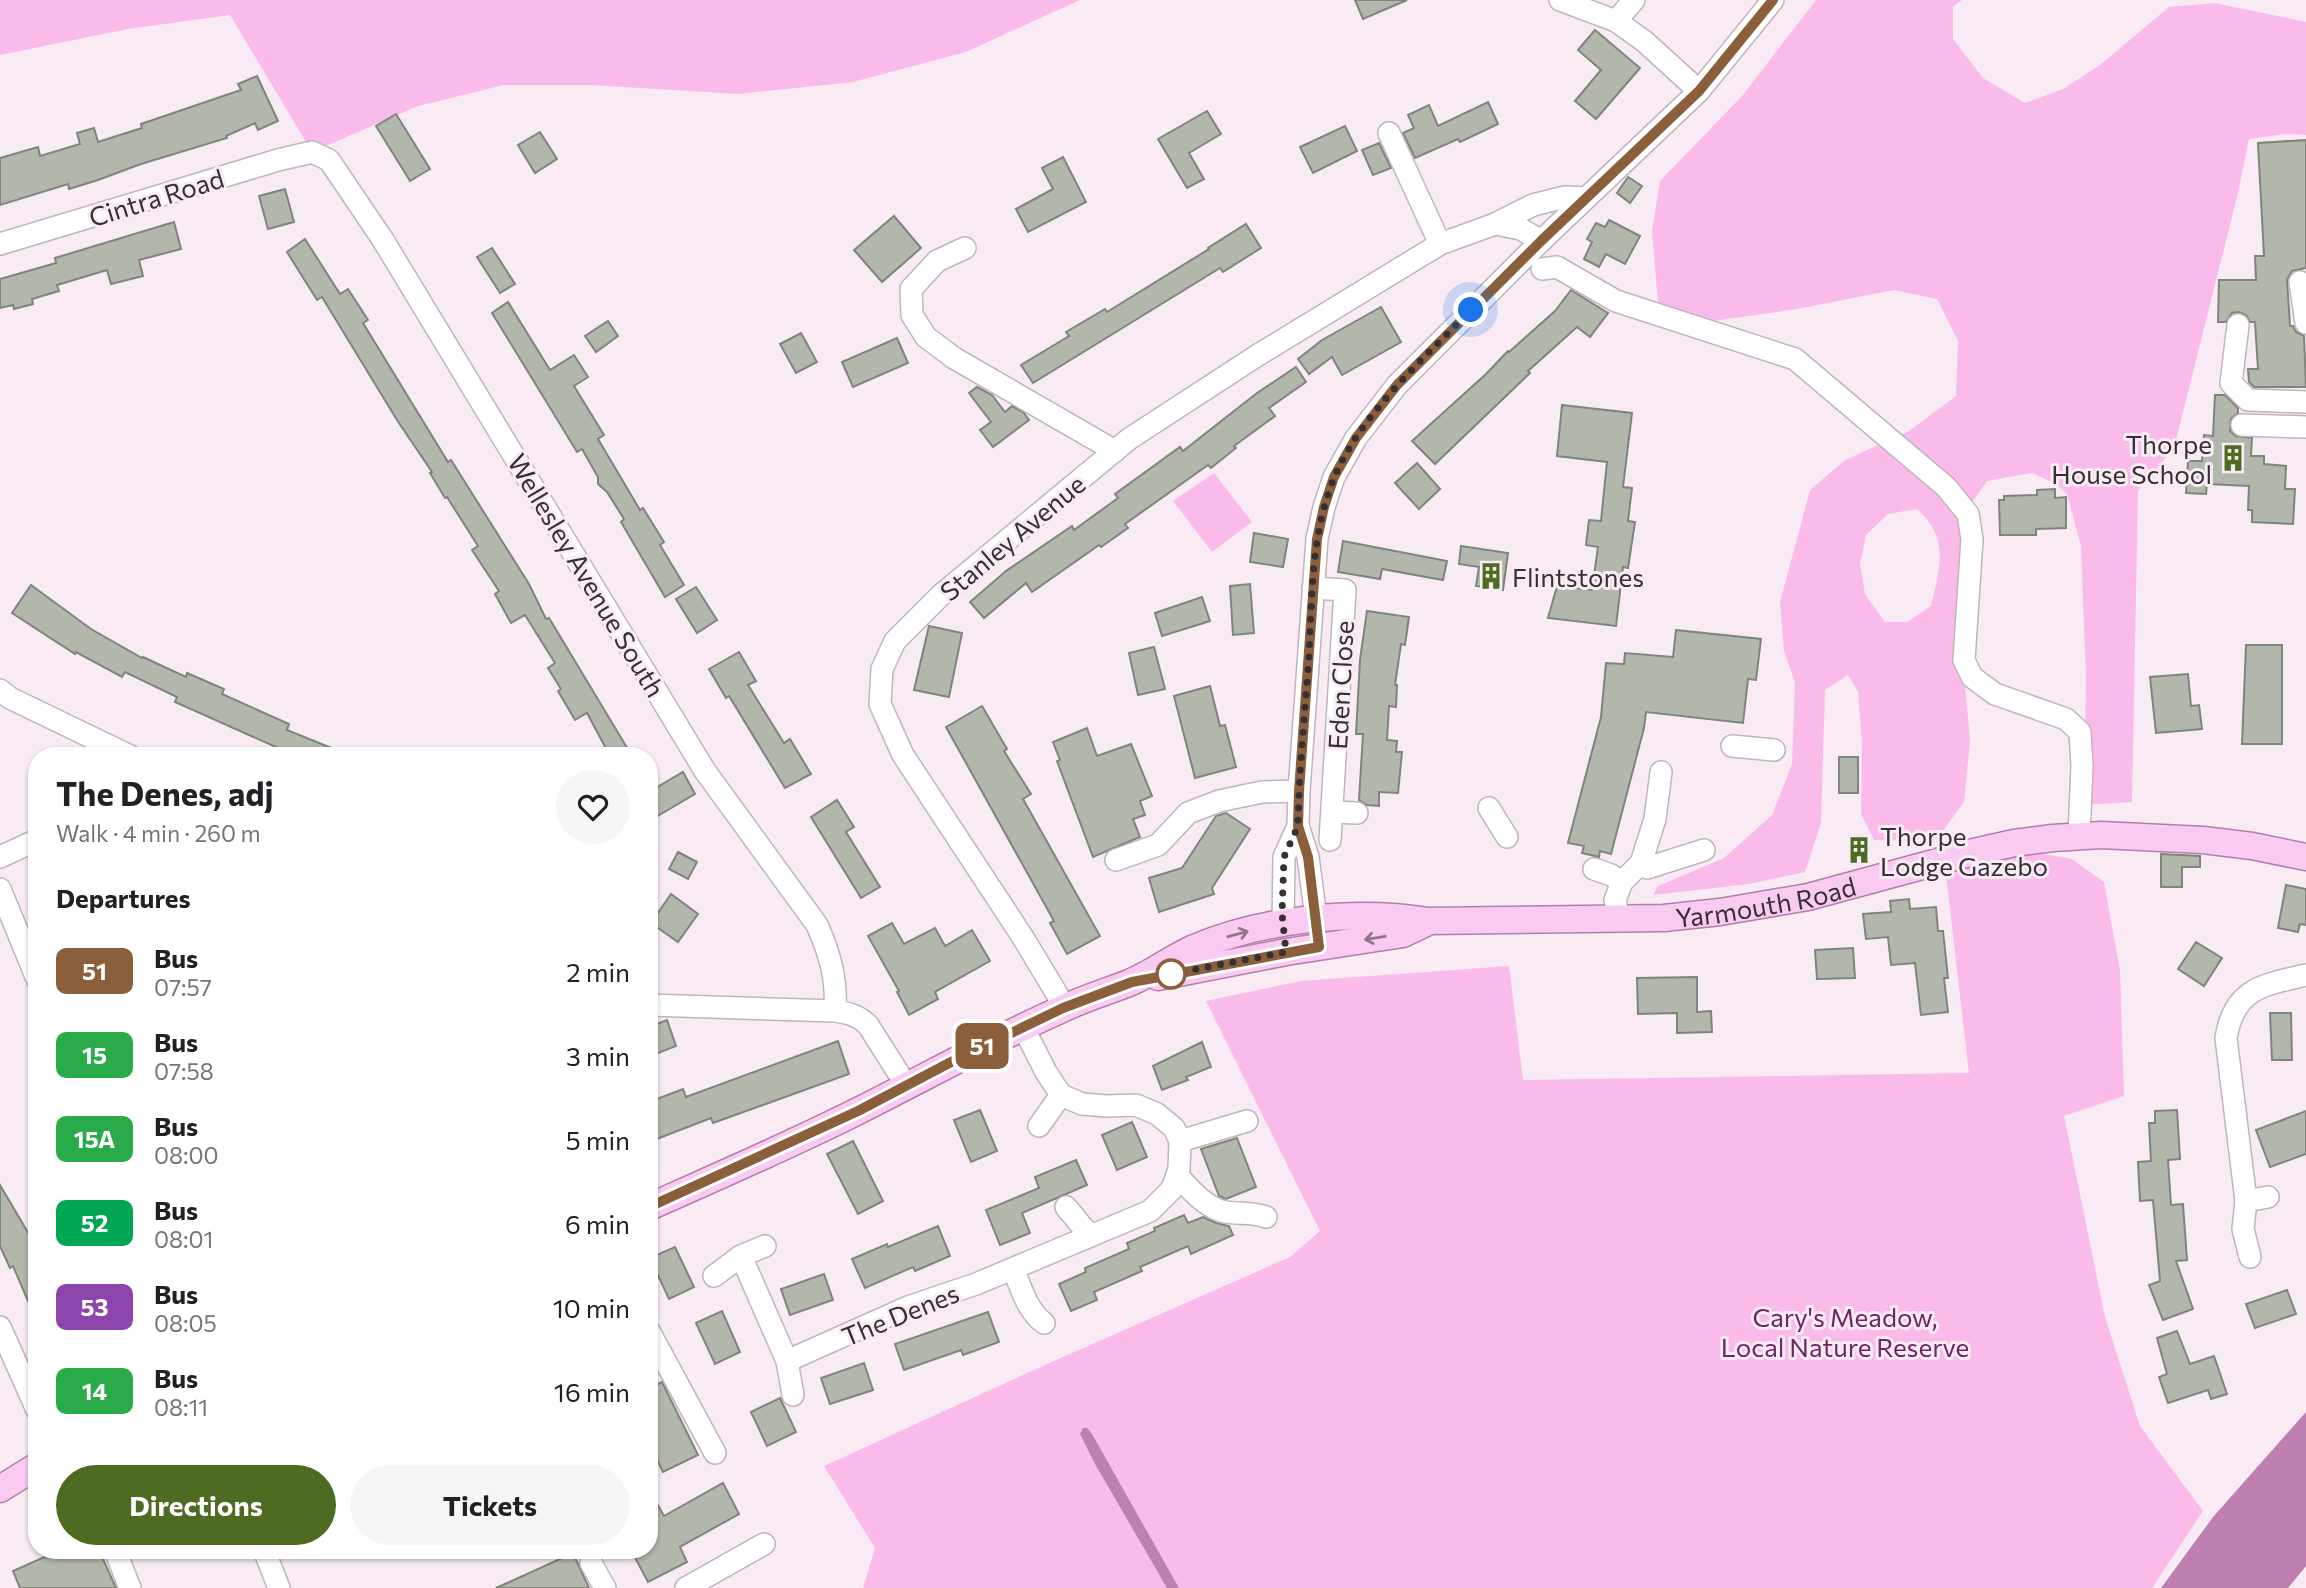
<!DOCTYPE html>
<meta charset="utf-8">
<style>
:root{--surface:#fff;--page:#f6f6f6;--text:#202124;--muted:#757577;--accent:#4d6c21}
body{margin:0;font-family:Commissioner,sans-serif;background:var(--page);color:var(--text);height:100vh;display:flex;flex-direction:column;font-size:26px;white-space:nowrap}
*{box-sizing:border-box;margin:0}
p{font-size:23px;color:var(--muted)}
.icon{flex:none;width:38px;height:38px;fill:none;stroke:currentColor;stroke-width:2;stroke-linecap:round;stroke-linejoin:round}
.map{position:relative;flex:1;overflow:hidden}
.drawer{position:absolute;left:28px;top:747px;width:630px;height:812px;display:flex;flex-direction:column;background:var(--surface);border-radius:28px;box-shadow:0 2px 5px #0004}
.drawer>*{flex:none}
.badge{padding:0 14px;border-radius:10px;font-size:24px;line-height:46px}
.you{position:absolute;width:35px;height:35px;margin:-18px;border:5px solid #fff;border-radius:50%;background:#1a73e8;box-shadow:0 0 0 10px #1a73e833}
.map>.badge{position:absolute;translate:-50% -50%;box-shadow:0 0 0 4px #fff}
h2{padding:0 28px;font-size:26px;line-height:63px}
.round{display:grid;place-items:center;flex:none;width:74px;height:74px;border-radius:37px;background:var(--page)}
.summary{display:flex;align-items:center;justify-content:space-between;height:119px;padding:0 28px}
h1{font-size:33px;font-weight:700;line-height:52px}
.button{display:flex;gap:14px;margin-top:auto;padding:14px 28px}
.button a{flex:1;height:80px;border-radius:42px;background:var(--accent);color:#fff;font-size:28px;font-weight:700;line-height:80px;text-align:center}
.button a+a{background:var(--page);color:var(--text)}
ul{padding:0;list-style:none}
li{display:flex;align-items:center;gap:21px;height:84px;padding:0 28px}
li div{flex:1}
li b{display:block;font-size:26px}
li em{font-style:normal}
li .badge{min-width:77px;font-weight:700;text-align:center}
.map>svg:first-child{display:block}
.green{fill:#fabbeb;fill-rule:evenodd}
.water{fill:#bf80b1}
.building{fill:#b1b7ab;stroke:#7f857a;stroke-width:2}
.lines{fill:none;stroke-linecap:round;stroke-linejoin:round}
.minor-casing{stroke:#c1b5bd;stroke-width:24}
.major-casing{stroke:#b37fa8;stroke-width:29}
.minor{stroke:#fff;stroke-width:21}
.major{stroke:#facbf0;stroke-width:26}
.oneway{stroke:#8e7689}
.line-casing{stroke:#fff;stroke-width:16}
.line{stroke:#8b5e3c;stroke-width:10}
.walk{stroke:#353034;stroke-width:7;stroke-dasharray:0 12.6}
.stop-dot{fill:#fff;stroke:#8b5e3c;stroke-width:3.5}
.labels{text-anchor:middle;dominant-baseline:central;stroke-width:6;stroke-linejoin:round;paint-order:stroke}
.street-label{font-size:26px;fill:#353034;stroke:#f8ebf4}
.poi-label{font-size:26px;fill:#353034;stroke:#f8ebf4;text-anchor:start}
.park-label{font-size:26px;fill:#702464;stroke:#f8ebf4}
</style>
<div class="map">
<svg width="2306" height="1588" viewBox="0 0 2306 1588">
<rect width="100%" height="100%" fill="#f8ebf4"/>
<g class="green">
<path d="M0 0H1080L966 52 853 82 739 94 590 85H504L418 106 312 152 230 15 128 29 0 55Z"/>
<path d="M1816 0H1962L1953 7V39L1983 78 2025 103 2063 89 2100 65 2169 7 2215 3 2306 22V135L2285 134 2249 139 2238 193 2174 448 2138 491 2132 802 2084 805 2086 678 2081 546 2067 494 2056 484 2032 473 1987 481 1966 511 1963 662 1970 741 1964 802 1943 831 1914 840H1874L1861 814 1862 744 1858 692 1848 675 1825 690 1821 823 1805 872 1749 884 1653 895 1658 886 1724 858 1772 815 1792 764 1795 683 1784 651 1780 602 1810 490 1845 460 1909 431 1956 396 1958 341 1937 299 1894 290 1797 309 1692 324 1658 304 1652 231 1660 181 1742 96ZM1917 509C1950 539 1940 567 1931 606L1907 622H1885L1865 594 1860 564 1866 535 1888 514Z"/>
<path d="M1214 473 1252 522 1212 552 1173 501Z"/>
<path d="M2039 853 2072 859 2104 882 2120 971 2124 1096 2064 1116 2105 1317 2140 1426 2203 1511 2152 1588H863L875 1548 824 1466 1038 1368 1290 1257 1320 1231 1206 1001 1301 981 1509 966 1523 1080 1969 1073 1946 875 2001 859Z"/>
</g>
<g class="water">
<path d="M2306 1412V1566L2288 1588H2161L2213 1517Z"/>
<path d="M1083 1428H1087L1092 1434 1179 1588H1167L1095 1464 1080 1434Z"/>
</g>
<g class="building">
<path d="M1355 0H1407L1363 19Z"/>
<path d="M1595 30 1640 68 1596 119 1575 101 1601 70 1578 50Z"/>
<path d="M257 76 278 121 258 130 255 123 226 136 227 138 141 164 98 180 69 189 68 184 0 205V158L38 147 40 156 80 144 77 133 94 128 98 142 142 128 141 124 241 90 238 84Z"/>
<path d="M1488 102 1498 124 1460 142 1458 139 1415 158 1403 133 1414 128 1408 115 1429 105 1438 126Z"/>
<path d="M1207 111 1221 134 1189 153 1204 179 1187 188 1158 139Z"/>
<path d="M396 114 430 169 410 181 376 126Z"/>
<path d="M1345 126 1357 151 1313 173 1300 147Z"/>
<path d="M540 132 557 159 535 173 518 145Z"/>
<path d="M2306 140V268L2292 271 2287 280 2290 326H2293L2296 332 2304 336 2306 387H2254L2249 382 2248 369H2258L2255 322H2250L2246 315 2239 312 2232 313 2226 322H2218L2219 280H2256L2255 256H2264L2258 143Z"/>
<path d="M1379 143 1391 168 1373 175 1362 150Z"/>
<path d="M1063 157 1086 202 1028 232 1016 209 1053 189 1042 168Z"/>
<path d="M1628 177 1642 186 1630 203 1617 193Z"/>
<path d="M285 189 294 222 268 229 259 196Z"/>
<path d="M894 216 921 248 882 282 854 250Z"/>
<path d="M1609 220 1640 236 1625 264 1606 254 1599 267 1584 259 1592 242 1587 239 1596 223 1605 227Z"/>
<path d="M174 222 181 249 139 260 143 276 111 284 107 270 57 285 59 291 32 299 33 304 14 309 13 305 0 308V279L56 263 55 258Z"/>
<path d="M1246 224 1261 248 1223 272 1220 268 1033 383 1021 365 1069 336 1066 332 1105 309 1107 312 1209 249 1208 248Z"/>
<path d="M305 239 340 294 348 289 368 320 363 323 448 462 451 460 529 584 546 619 549 618 632 756H610L587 713 575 720 558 691 561 689 548 668 555 663 525 615 511 623 495 594 499 591 472 550 478 546 447 497 445 498 430 473 432 472 397 420 322 297 317 300 287 252Z"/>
<path d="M492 248 515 284 500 293 477 257Z"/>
<path d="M1571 290 1608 313 1590 337 1577 327 1528 371 1530 373 1435 464 1412 441 1486 374 1508 351 1509 352 1555 311Z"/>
<path d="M508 302 550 370 574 355 588 377 574 386 604 435 598 439 640 510 643 508 664 542 660 545 684 585 665 597 621 522 624 519 607 492 598 484V477L582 449 577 452 492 313Z"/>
<path d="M1381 307 1401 342 1342 375 1332 357 1309 374 1298 359 1322 340Z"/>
<path d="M608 321 618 336 596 352 585 336Z"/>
<path d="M801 333 817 362 796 373 780 344Z"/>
<path d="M897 338 908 363 853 387 842 362Z"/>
<path d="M1296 367 1306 382 1269 408 1275 416 1234 446 1236 448 1211 468 1208 465 1125 524 1128 528 1101 547 1099 545 1032 592 1026 583 984 618 970 602 1006 571 1072 526 1074 530 1118 498 1115 494 1180 447 1183 451 1257 393Z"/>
<path d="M977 387 992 395 1005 412 1012 406 1024 413 1029 420 993 447 980 430 991 422 969 393Z"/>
<path d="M2215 395H2225L2238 408V413L2231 419 2230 431 2236 436 2252 438 2251 456H2264V464L2286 466 2285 489H2295L2293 524 2252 522V510H2248L2249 486 2207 484 2206 494 2186 493 2188 461H2202L2204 435 2213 436Z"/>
<path d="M1562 405 1632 413 1623 487 1632 488 1628 521 1635 522 1628 568 1623 567 1616 626 1548 618 1557 586 1592 590 1598 547 1586 545 1589 520 1601 521 1607 462 1557 456Z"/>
<path d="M1417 463 1440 489 1419 509 1395 483Z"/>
<path d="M2055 489V498L2066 497V528L2036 529V535H2000L1999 500H2004V496L2037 495V490Z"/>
<path d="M1254 533 1288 539 1283 567 1250 562Z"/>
<path d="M1343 541 1447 561 1443 580 1382 569 1380 579 1338 572Z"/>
<path d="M1461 546 1508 553 1503 590 1476 586 1479 567 1459 564Z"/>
<path d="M1250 584 1254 633 1233 635 1230 586Z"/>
<path d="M31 585 91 629 142 658 143 657 186 677 187 673 224 689 222 694 289 724 287 730 351 756H296L175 702 177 697 125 672 122 677 76 652 75 654 12 613Z"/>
<path d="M696 587 717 620 697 633 676 599Z"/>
<path d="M1202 597 1210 621 1162 636 1155 613Z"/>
<path d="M1367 611 1409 617 1405 645 1401 644 1395 685H1397L1396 707 1389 706 1387 740 1397 741 1396 752H1402L1398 793 1379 792V806L1367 805 1359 800 1363 734H1356L1360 660Z"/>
<path d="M929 626 962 633 949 697 914 690Z"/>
<path d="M1676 630 1761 639 1756 680 1748 679 1743 723 1646 712 1644 728 1611 854 1600 851 1599 857 1582 853 1584 846 1568 843 1601 717 1606 663 1624 664 1625 653 1673 657Z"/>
<path d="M2246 645H2282V744H2242Z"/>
<path d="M1154 647 1165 689 1138 695 1129 653Z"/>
<path d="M739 652 756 681 748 685 784 743 790 739 811 774 785 788 729 696 726 698 709 669Z"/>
<path d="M2188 674 2191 706 2199 705 2202 729 2156 733 2150 677Z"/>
<path d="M1210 686 1220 726 1225 725 1236 767 1195 778 1174 696Z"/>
<path d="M982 706 1007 749 1004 751 1031 794 1023 799 1100 936 1067 954 1050 923 1054 921 946 727Z"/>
<path d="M1087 728 1097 756 1131 744 1152 796 1140 801 1145 815 1133 819 1140 837 1093 857 1057 761 1060 760 1053 742Z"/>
<rect x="1839" y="757" width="19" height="36"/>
<path d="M683 772 695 794 649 821V792Z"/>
<path d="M837 800 854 827 846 832 880 887 861 898 811 817Z"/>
<path d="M1226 813 1250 829 1212 888 1214 894 1159 912 1149 878 1182 868 1216 816Z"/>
<path d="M678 852 697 862 688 879 669 869Z"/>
<path d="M2161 854 2200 856V867H2182V887H2161Z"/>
<path d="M2286 885 2306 889V925L2300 924 2298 932 2278 928Z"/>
<path d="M671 894 698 914 678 942 651 923Z"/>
<path d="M1909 899 1910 909 1936 907 1938 931H1943L1948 978H1944L1948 1012 1921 1015 1915 963 1891 965 1888 937 1866 939 1863 914 1891 912 1890 901Z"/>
<path d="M892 923 904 944 935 928 945 946 972 930 990 961 935 992 938 999 909 1015 897 992 899 991 868 936Z"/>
<path d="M2196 942 2222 958 2204 986 2178 969Z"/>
<path d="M1853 948 1855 978 1817 979 1815 950Z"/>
<path d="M1697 977V1012L1711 1011 1712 1032 1677 1033V1013L1638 1014 1637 978Z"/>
<path d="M2270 1013H2291L2292 1060H2272Z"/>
<path d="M667 1020 676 1046 653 1055 649 1045V1027Z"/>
<path d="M838 1041 849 1074 713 1123 711 1118 649 1142V1102L683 1089 686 1097Z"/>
<path d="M1202 1042 1211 1067 1186 1077 1188 1080 1162 1090 1153 1066Z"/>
<path d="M980 1110 997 1151 971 1162 954 1120Z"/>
<path d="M2177 1110 2180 1159 2168 1160 2171 1205 2183 1204 2187 1260 2176 1261 2193 1309 2163 1320 2149 1285 2160 1281 2153 1200 2140 1201 2138 1162 2151 1161 2149 1123H2155V1111Z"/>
<path d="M2306 1111V1154L2270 1167 2256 1130Z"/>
<path d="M1132 1122 1147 1157 1117 1170 1102 1135Z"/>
<path d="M1237 1138 1256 1187 1226 1199 1219 1196 1201 1149Z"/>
<path d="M853 1141 883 1201 858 1214 827 1154Z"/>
<path d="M1076 1160 1087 1185 1022 1213 1030 1233 1000 1245 986 1210 1039 1188 1035 1177Z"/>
<path d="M0 1185 30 1236 37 1233V1322L13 1266 10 1268 0 1246Z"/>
<path d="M1184 1215 1188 1223 1203 1217 1216 1223 1229 1226 1233 1235 1191 1254 1188 1246 1140 1267 1142 1271 1094 1292 1097 1300 1071 1311 1059 1284 1086 1272 1085 1268 1129 1249 1127 1243 1155 1231 1154 1228Z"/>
<path d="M938 1226 950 1256 915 1271 913 1267 865 1288 852 1259 887 1244 888 1247Z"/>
<path d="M675 1247 694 1287 669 1299 650 1258Z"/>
<path d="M824 1274 833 1300 790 1315 781 1289Z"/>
<path d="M2287 1290 2296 1314 2255 1328 2246 1304Z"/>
<path d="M722 1311 740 1352 715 1364 696 1323Z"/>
<path d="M988 1312 999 1342 963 1355 961 1350 904 1370 895 1344Z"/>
<path d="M2177 1331 2190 1364 2214 1356 2227 1394 2211 1399 2208 1390 2168 1403 2159 1377 2167 1374 2157 1338Z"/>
<path d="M864 1363 873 1390 830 1404 821 1378Z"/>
<path d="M662 1382 698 1455 663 1472 649 1443V1388Z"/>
<path d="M780 1398 796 1432 767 1446 751 1412Z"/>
<path d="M723 1483 739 1514 680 1547 687 1562 648 1582 631 1550H649V1489L664 1516Z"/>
<path d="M60 1550H99L116 1588H20L13 1571Z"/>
<path d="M573 1553 589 1588H496Z"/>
</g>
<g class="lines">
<defs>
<g id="minor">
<path d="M1560 0 1616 21 1644 41 1699 91"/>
<path d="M1616 21 1634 0"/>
<path d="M1389 133 1440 244"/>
<path d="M1495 224 1521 229 1541 241"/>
<path d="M0 244 278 160 312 152 329 160 383 240 705 771 817 925C830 954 837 979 835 1011"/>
<path d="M965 248 937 261 911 289 912 315 926 337 954 358 1115 451"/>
<path d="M1542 269 1557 267 1616 301 1795 359 1946 487 1968 514 1972 539 1964 660 1972 677 1995 694 2066 719 2080 732 2082 766 2079 836"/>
<path d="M2300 282 2306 323"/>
<path d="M2238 325 2231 383 2248 400 2306 402"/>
<path d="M2242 425 2306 427"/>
<path d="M1313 588 1345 590 1330 840"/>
<path d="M0 690 10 698 130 756"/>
<path d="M1732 746 1774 750"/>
<path d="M1489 808 1507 837"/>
<path d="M1333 812 1357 813"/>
<path d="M0 857 37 840"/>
<path d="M1116 860 1158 845 1188 813 1219 801 1262 792 1299 791"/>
<path d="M1641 863 1647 868 1704 850"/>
<path d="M1594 869 1611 875 1622 882"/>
<path d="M0 889 37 979"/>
<path d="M1316 918 1308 857 1298 826 1299 791 1317 539 1324 507 1334 477 1356 438 1397 385 1541 241 1699 91 1773 0"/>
<path d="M1619 919 1615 900 1622 882 1641 863 1655 819 1661 772"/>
<path d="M1283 923 1284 857 1298 826"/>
<path d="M649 1005 835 1011C848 1013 858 1015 868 1025L906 1085"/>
<path d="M1063 1008 1057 994 1022 936 903 755 880 704 882 669 895 641 941 595 1129 439 1258 355 1440 244 1495 224 1533 205 1565 197 1586 198"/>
<path d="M1039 1126 1061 1095"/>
<path d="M1180 1141 1247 1121"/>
<path d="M1177 1175C1189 1188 1203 1205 1221 1211 1236 1215 1251 1211 1266 1217"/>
<path d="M2268 1197 2246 1201 2226 1038C2234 988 2263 985 2306 975"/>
<path d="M2246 1201 2243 1229 2250 1257"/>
<path d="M1066 1207 1090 1236"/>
<path d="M765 1246 741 1256 787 1361 908 1307 976 1284 1150 1211 1172 1189 1179 1169 1180 1141 1174 1128 1157 1114 1136 1105 1107 1106 1082 1104 1061 1095 1046 1072 1023 1027"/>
<path d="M1013 1269C1021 1287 1027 1311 1044 1323"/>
<path d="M714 1276 741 1256"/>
<path d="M0 1327 37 1410"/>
<path d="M649 1331 715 1453"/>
<path d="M787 1361 793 1395"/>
<path d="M115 1550 130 1588"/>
<path d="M264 1550 279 1588"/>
<path d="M591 1563 605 1588"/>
<path d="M686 1588 764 1544"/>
</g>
<g id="major">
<path d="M1158 977 1286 952 1403 934 1428 922"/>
<path id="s1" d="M649 1207C719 1176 788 1146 856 1112 924 1078 990 1041 1060 1010 1082 999 1106 992 1129 983 1151 974 1172 958 1194 948 1263 919 1355 909 1428 921L1664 918 1720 912 1808 897 1974 852 2014 843 2053 838 2101 835 2203 840 2252 846 2306 857"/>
<path d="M0 1489 37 1466"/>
</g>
</defs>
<use href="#minor" class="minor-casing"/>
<use href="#major" class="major-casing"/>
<use href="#minor" class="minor"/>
<use href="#major" class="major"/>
</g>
<defs><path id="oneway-shaft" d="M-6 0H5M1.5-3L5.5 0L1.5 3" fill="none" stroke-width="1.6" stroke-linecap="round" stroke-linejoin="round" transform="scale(1.75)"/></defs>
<g class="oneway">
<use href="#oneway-shaft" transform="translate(1238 934) rotate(-15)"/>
<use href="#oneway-shaft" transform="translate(1375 938) rotate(171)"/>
</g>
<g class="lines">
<defs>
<path id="line" d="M649 1207 858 1111 953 1061 1063 1008 1132 982 1319 947 1308 857 1298 826 1299 791 1317 539 1324 507 1334 477 1356 438 1397 385 1541 241 1699 91 1773 0"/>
</defs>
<use href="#line" class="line-casing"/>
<use href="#line" class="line"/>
<path class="walk" d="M1171 974 1286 952 1282 914 1284 857 1298 826C1299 769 1305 713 1309 656 1312 597 1311 534 1334 478 1360 415 1424 358 1471 310"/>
</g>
<defs>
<symbol id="building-bare" viewBox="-9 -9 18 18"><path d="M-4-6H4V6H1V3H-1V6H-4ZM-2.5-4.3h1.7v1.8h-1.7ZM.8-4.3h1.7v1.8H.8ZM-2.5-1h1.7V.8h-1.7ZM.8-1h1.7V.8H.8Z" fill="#4d6c21" stroke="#f8ebf4" stroke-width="2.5" paint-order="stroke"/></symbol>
</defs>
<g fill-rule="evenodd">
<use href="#building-bare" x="2214" y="439" width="38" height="38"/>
<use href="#building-bare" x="1472" y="557" width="38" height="38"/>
<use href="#building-bare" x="1840" y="831" width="38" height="38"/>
</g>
<circle class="stop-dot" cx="1171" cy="974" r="14"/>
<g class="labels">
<g class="street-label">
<text transform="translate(156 197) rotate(-17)">Cintra Road</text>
<text transform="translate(1012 537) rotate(-40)">Stanley Avenue</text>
<text transform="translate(587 575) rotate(59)">Wellesley Avenue South</text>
<text transform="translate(1340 685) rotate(-87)">Eden Close</text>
<text stroke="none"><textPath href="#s1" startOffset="1181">Yarmouth Road</textPath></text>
<text transform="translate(900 1314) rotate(-22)">The Denes</text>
</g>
<g class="poi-label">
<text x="2212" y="443" text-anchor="end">Thorpe<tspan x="2212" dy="30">House School</tspan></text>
<text x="1512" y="576">Flintstones</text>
<text x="1880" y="835">Thorpe<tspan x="1880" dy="30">Lodge Gazebo</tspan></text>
</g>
<g class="park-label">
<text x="1845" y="1316">Cary's Meadow,<tspan x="1845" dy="30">Local Nature Reserve</tspan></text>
</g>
</g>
</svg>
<div class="you" style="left:1471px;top:310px"></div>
<b class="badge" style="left:982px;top:1046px;background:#8b5e3c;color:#fff">51</b>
<section class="drawer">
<div class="summary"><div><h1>The Denes, adj</h1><p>Walk · 4 min · 260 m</p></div><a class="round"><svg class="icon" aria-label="heart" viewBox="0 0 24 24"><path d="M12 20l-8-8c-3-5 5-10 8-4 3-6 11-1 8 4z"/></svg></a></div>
<h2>Departures</h2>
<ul>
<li><span class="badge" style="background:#8b5e3c;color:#fff">51</span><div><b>Bus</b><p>07:57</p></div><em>2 min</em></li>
<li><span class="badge" style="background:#29ab4a;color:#fff">15</span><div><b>Bus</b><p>07:58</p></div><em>3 min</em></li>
<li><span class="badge" style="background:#29ab4a;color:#fff">15A</span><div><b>Bus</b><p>08:00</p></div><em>5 min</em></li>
<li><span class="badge" style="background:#00a651;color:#fff">52</span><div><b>Bus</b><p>08:01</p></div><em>6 min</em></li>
<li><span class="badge" style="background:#8e44ad;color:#fff">53</span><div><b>Bus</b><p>08:05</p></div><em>10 min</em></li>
<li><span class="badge" style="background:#29ab4a;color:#fff">14</span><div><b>Bus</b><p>08:11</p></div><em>16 min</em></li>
</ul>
<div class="button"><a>Directions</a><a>Tickets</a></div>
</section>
</div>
